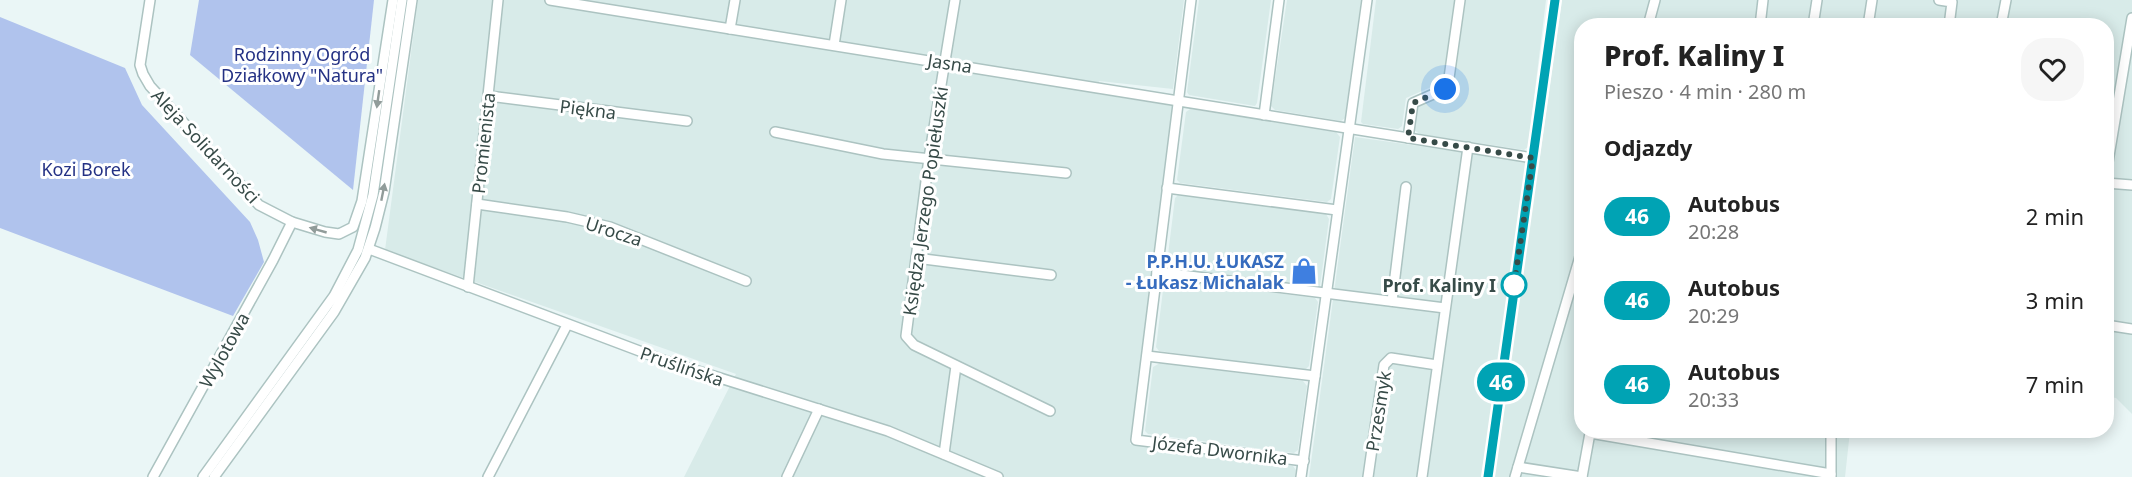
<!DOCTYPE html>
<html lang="pl">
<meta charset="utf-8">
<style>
:root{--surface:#fff;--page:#f6f6f6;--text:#222;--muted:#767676}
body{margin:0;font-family:"Noto Sans",sans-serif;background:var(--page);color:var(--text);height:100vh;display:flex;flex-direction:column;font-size:22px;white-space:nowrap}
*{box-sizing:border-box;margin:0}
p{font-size:20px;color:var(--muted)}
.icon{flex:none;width:33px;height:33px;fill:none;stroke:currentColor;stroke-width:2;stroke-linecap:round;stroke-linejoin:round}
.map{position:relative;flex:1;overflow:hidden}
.sheet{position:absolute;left:1574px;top:18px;width:540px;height:420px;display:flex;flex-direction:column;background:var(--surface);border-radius:24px;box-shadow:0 3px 15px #0003}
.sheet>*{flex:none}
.badge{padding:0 12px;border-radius:20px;font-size:21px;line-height:39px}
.you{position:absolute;width:30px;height:30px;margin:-15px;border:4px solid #fff;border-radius:50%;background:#1a73e8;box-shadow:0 0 0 9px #1a73e833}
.map>.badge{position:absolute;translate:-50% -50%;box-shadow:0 0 0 3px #fff}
h2{padding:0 30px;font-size:22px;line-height:54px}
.round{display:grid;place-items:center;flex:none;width:63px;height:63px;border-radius:24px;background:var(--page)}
.head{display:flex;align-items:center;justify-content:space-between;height:102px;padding:0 30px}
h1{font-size:28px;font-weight:800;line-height:45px}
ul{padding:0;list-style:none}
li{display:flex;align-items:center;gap:18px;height:84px;padding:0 30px}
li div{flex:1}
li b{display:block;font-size:22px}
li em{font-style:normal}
li .badge{min-width:66px;font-weight:700;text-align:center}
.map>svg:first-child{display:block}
.residential{fill:#d8ebe9}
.green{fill:#b0c3ed}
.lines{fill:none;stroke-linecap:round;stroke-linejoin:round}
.minor-casing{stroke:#acc3c1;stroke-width:12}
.minor{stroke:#fff;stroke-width:9}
.oneway{fill:#919c9a}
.line-casing{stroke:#fff;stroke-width:14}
.line{stroke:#00a3b4;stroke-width:9}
.walk{stroke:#374b48;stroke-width:6;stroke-dasharray:0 10.8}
.stop-dot{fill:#fff;stroke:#00a3b4;stroke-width:3}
.labels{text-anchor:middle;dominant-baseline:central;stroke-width:6;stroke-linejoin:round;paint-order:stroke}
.park-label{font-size:18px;fill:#243184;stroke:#fff}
.street-label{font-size:18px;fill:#374b48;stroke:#fff}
.shop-label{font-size:18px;font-weight:bold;fill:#366cbe;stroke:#fff;text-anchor:end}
.stop-label{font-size:18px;font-weight:bold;fill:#374b48;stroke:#fff;text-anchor:end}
</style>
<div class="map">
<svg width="2132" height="477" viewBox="0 0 2132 477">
<rect width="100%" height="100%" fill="#eaf6f6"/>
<g class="residential">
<path d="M418 0H1184L1173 89 1099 81 1098 94 1172 106 1130 444 1293 466 1296 470 1295 477H684L736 374 385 250Z"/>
<path d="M1199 0H1271L1257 103 1255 106 1189 95 1187 92Z"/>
<path d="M1287 0H1361L1345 118 1341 121 1275 110 1271 106Z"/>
<path d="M1376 0H1456L1445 81 1406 98 1402 126 1398 129 1363 124 1361 122Z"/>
<path d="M1464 0H1546L1528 147 1524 150 1420 134 1412 129 1417 106 1451 88 1453 85Z"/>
<path d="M1562 0H2132V414L2116 398 2106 396V26H1581V430L1850 431 1845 477H1309L1355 137 1539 163Z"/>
<path d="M1190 109 1336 132 1340 137 1331 199 1327 202 1180 183 1177 180 1186 112Z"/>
<path d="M1178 195 1266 205 1326 214 1329 219 1320 286 1170 268 1167 263 1175 198Z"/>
<path d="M1168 279 1315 298 1318 302 1309 366 1305 370 1159 351 1156 347 1164 282Z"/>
<path d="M1160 363 1303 381 1307 386 1298 450 1294 453 1148 434 1145 431 1153 367Z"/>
</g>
<g class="green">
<path d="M199 0H374L353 190 190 55Z"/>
<path d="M0 17 125 68 142 105 250 222 258 240 264 262 233 316 0 228Z"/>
</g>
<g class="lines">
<defs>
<g id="minor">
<path d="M150 0 140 65 143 74 150 86 259 205 292 222 325 232 339 234 353 227 362 201 393 0"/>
<path d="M550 0 1533 158"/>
<path d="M955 0 929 158 906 336 914 345 1050 411"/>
<path d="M1191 0 1136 440 1304 461"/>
<path d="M1939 0 1952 2 1949 26"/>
<path d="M1648 26 1655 0"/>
<path d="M1760 26 1763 0"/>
<path d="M1813 26 1817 0"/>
<path d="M1868 26 1872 0"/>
<path d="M2001 26 2006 0"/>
<path d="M730 29 735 0"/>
<path d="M834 45 841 0"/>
<path d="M489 96 687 121"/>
<path d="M1264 115 1279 0"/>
<path d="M775 132 883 154 1066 173"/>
<path d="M1408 138 1413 103 1445 89 1448 85 1460 0"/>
<path d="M2106 174 2132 18"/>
<path d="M2106 183 2132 185"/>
<path d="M1167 188 1337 210"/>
<path d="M477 204 567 217 610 227 746 281"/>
<path d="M369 249 666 361 888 431 998 477"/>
<path d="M916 258 1051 275"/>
<path d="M1157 272 1445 308"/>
<path d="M468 287 498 0"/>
<path d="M1392 301 1406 187"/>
<path d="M2106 325 2132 329"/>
<path d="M1147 356 1315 376"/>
<path d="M1831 430V477"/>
<path d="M944 454 956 366"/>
<path d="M1518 467 1582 477"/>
<path d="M153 477 273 260 292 222"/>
<path d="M203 477 334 296 358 250 373 195 402 0"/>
<path d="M214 477 334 312 365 258 375 228 384 192 412 0"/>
<path d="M488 477 567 325"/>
<path d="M787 477 819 409"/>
<path d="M1301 477 1367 0"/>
<path d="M1368 477 1384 365 1391 358 1437 365"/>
<path d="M1422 477 1468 147"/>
<path d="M1488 477 1555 0"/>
<path d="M1515 477 1581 253"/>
<path d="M1582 477 1590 433 1831 474"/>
</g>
</defs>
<use href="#minor" class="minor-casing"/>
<use href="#minor" class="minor"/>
</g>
<defs><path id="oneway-solid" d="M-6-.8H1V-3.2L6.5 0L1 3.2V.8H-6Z" transform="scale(1.5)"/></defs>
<g class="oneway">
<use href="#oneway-solid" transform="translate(378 99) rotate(98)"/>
<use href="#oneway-solid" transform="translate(383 192) rotate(-79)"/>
<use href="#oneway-solid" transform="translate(318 230) rotate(-164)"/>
</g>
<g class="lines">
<defs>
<path id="line" d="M1488 477 1555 0"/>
</defs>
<use href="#line" class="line-casing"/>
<use href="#line" class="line"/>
<path class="walk" d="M1445 89 1413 103 1408 138 1533 158 1513 292 1514 285"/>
</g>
<defs>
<symbol id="shop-bare" viewBox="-9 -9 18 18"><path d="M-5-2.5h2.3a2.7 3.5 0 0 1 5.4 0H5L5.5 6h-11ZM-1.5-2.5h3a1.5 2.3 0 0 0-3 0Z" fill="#3f7fe0" stroke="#fff" stroke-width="2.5" paint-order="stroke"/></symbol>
</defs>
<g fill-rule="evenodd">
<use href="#shop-bare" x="1285" y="252" width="38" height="38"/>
</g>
<circle class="stop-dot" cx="1514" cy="285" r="12"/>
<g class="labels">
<g class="park-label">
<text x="302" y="54">Rodzinny Ogród<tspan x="302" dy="21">Działkowy "Natura"</tspan></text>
<text x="86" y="169">Kozi Borek</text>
</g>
<g class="street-label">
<text transform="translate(950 63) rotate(9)">Jasna</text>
<text transform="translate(588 109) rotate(7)">Piękna</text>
<text transform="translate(483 143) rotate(-84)">Promienista</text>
<text transform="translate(206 146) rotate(47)">Aleja Solidarności</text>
<text transform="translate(925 201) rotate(-82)">Księdza Jerzego Popiełuszki</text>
<text transform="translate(614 231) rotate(18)">Urocza</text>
<text transform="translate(224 350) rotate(-61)">Wylotowa</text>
<text transform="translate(682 366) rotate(19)">Pruślińska</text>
<text transform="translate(1378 411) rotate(-81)">Przesmyk</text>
<text transform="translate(1220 450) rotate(7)">Józefa Dwornika</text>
</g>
<g class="shop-label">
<text x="1284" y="261">P.P.H.U. ŁUKASZ<tspan x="1284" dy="21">- Łukasz Michalak</tspan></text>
</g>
<g class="stop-label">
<text x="1496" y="285">Prof. Kaliny I</text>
</g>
</g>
</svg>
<div class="you" style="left:1445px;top:89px"></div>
<b class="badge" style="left:1501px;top:382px;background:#00a3b4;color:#fff">46</b>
<section class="sheet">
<div class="head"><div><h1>Prof. Kaliny I</h1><p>Pieszo · 4 min · 280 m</p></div><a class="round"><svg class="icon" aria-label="heart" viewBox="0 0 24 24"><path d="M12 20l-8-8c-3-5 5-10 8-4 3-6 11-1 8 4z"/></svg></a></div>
<h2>Odjazdy</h2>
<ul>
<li><span class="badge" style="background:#00a3b4;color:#fff">46</span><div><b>Autobus</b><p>20:28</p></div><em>2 min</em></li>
<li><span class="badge" style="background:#00a3b4;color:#fff">46</span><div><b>Autobus</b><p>20:29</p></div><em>3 min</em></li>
<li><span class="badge" style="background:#00a3b4;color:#fff">46</span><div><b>Autobus</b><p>20:33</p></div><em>7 min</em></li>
</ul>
</section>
</div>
